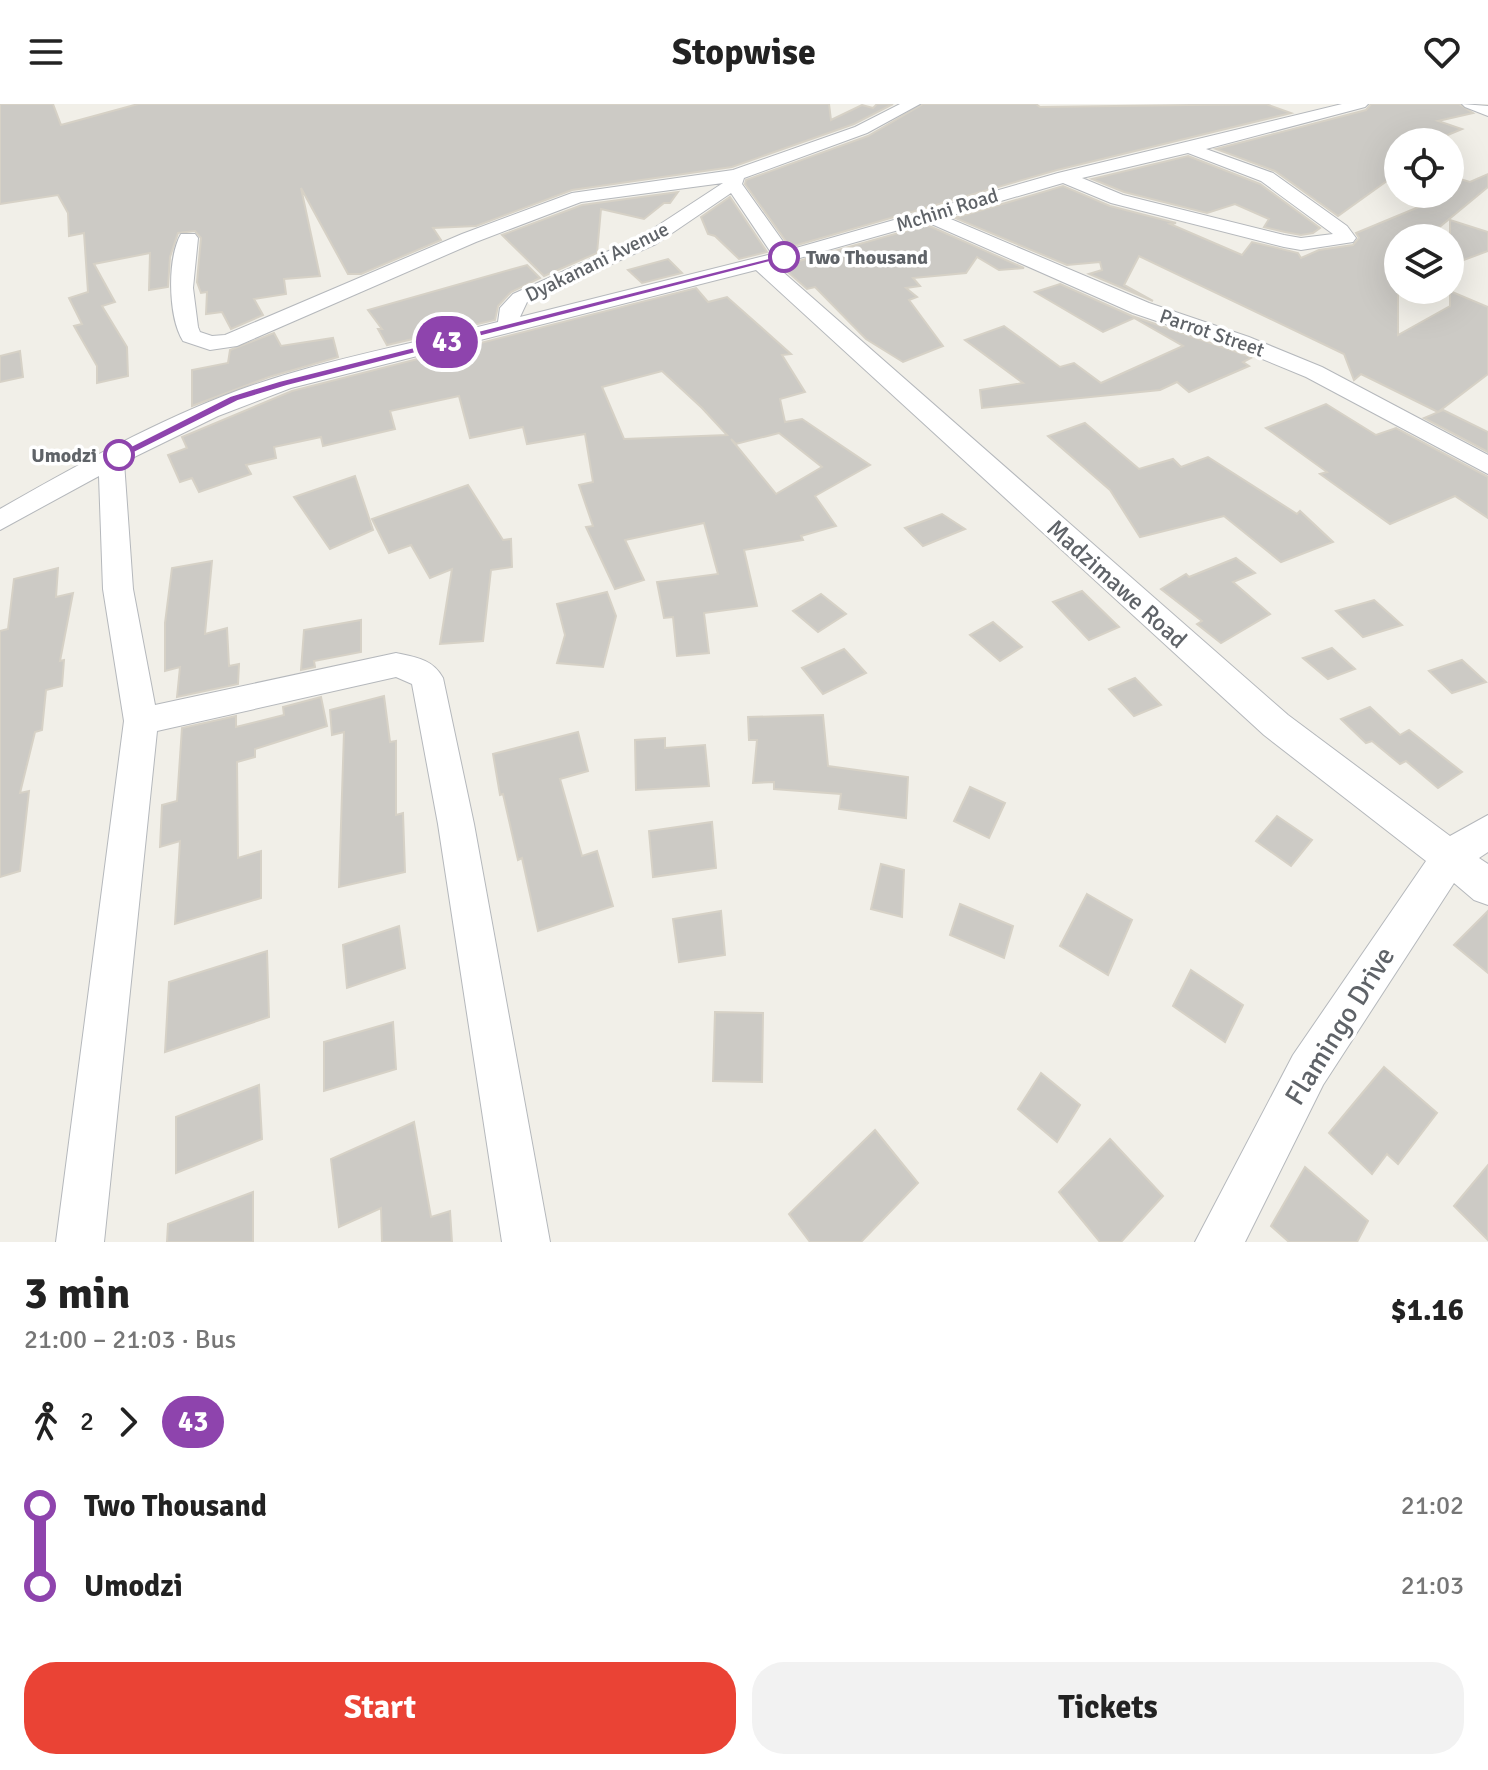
<!DOCTYPE html>
<meta charset="utf-8">
<style>
:root{--surface:#fff;--page:#f2f2f2;--text:#222;--muted:#767676;--accent:#ea4335}
body{margin:0;font-family:Signika,sans-serif;background:var(--page);color:var(--text);height:100vh;display:flex;flex-direction:column;font-size:30px;white-space:nowrap}
*{box-sizing:border-box;margin:0}
p{font-size:26px;color:var(--muted)}
.icon{flex:none;width:44px;height:44px;fill:none;stroke:currentColor;stroke-width:2;stroke-linecap:round;stroke-linejoin:round}
.map{position:relative;height:1138px;overflow:hidden}
.drawer{display:flex;flex-direction:column;background:var(--surface);flex:1}
.drawer>*{flex:none}
.badge{padding:0 16px;border-radius:26px;font-size:28px;line-height:52px}
.tools{position:absolute;left:1384px;top:24px;display:grid;gap:16px}
.tools a{display:grid;place-items:center;width:80px;height:80px;border-radius:50%;background:var(--surface);box-shadow:0 8px 32px #0002;font-size:40px}
.map>.badge{position:absolute;translate:-50% -50%;box-shadow:0 0 0 4px #fff}
.legs{display:flex;align-items:center;gap:12px;height:88px;padding:0 24px;font-size:26px}
.legs p{margin-inline-start:auto}
.headline{display:flex;align-items:center;justify-content:space-between;height:136px;padding:0 24px}
h1{font-size:44px;font-weight:700;line-height:60px}
.action{display:flex;gap:16px;margin-top:auto;padding:16px 24px}
.action a{flex:1;height:92px;border-radius:32px;background:var(--accent);color:#fff;font-size:32px;font-weight:700;line-height:92px;text-align:center}
.action a+a{background:var(--page);color:var(--text)}
ul{padding:0 24px;list-style:none}
li{display:flex;align-items:center;gap:28px;height:80px;font-size:30px}
li i{display:grid;place-items:center;width:12px;height:100%;margin:0 10px;background:currentColor}
li i::after{content:'';width:20px;height:20px;margin:-10px;border:6px solid;border-radius:50%;background:var(--surface)}
li p{margin-inline-start:auto}
li:first-child i{background:linear-gradient(#0000 50%,currentColor 0)}
li:last-child i{background:linear-gradient(currentColor 50%,#0000 0)}
header{display:flex;justify-content:space-between;align-items:center;height:104px;padding:0 24px;background:var(--surface);font-size:36px;font-weight:700}
.map>svg:first-child{display:block}
.building{fill:#cccac5;stroke:#d6d1c6;stroke-width:2;fill-rule:evenodd}
.lines{fill:none;stroke-linecap:round;stroke-linejoin:round}
.minor-casing{stroke:#b5b8bc;stroke-width:2}
.minor{fill:#fff;fill-rule:evenodd}
.line-1{fill:#8e44ad;stroke:#fff;stroke-width:2}
.stop-1-dot{fill:#fff;stroke:#8e44ad;stroke-width:4}
.labels{text-anchor:middle;dominant-baseline:central;stroke-width:7;stroke-linejoin:round;paint-order:stroke}
.far-street-label{font-size:20px;fill:#5f6368;stroke:#fff}
.far-stop-label{font-size:20px;font-weight:bold;fill:#5f6368;stroke:#fff;text-anchor:start}
.street-label{font-size:24px;fill:#5f6368;stroke:#fff}
.near-street-label{font-size:28px;fill:#5f6368;stroke:#fff}
</style>
<header><svg class="icon" aria-label="menu" viewBox="0 0 24 24"><path d="M4 6h16M4 12h16M4 18h16"/></svg>Stopwise<svg class="icon" aria-label="heart" viewBox="0 0 24 24"><path d="M12 20l-8-8c-3-5 5-10 8-4 3-6 11-1 8 4z"/></svg></header>
<div class="map">
<svg width="1488" height="1138" viewBox="0 0 1488 1138">
<rect width="100%" height="100%" fill="#f1efe8"/>
<g class="building">
<path d="M0 0H53L61 21 138 0H829L831 16 862 1 873 4 877 0H893L854 20 732 63 572 86 476 122 433 124 441 136 361 170H348L301 84 320 172 284 175 286 190 254 195 263 211 231 225 222 208 206 210 207 188 201 189 197 178 201 134 195 127 178 129 170 153 168 183 149 186 150 149 94 160 115 198 102 202 127 243 128 272 97 279V262L74 222 82 220 69 194 88 188 84 129 69 132 68 109 58 91 0 100Z"/>
<path d="M923 0H1036L1040 3 1266 0 1291 9 1057 66 790 143 745 80 746 76 868 32Z"/>
<path d="M1371 0H1459L1473 9 1438 17 1462 25 1431 38 1398 37V69L1338 112 1275 67 1216 45 1366 6Z"/>
<path d="M1188 52 1260 80 1320 124 1313 129 1301 131 1285 128 1264 123 1269 115 1235 100 1207 109 1124 88 1092 75Z"/>
<path d="M1488 70V83L1431 130 1398 134V231L1450 202V187L1488 203V270L1438 308 1361 270 1354 276 1344 250 1139 152 1124 181 1153 197 1089 170 1102 166 1100 158 1067 161 955 114 1063 82 1110 102 1176 119 1170 120 1242 151 1252 138 1298 149 1301 154 1319 146 1353 141 1359 134 1356 129 1450 90V72L1470 78Z"/>
<path d="M678 88 670 99H664L644 115 601 105 597 149 544 172 502 131 582 101Z"/>
<path d="M730 93 767 148 739 155 715 132 708 130 701 113Z"/>
<path d="M1450 116 1488 128V147L1450 161Z"/>
<path d="M927 121 1024 164 999 166 977 153 966 169 913 174 920 182 906 184 917 193 909 196 943 242 903 258 866 235 815 183 807 185 781 162Z"/>
<path d="M668 155 682 169 642 179 628 166Z"/>
<path d="M527 161 540 174 511 188 498 202 495 216 387 241 378 225H382L368 206Z"/>
<path d="M1060 180 1132 212 1248 252 1251 254 1243 258 1249 262 1189 288 1177 278 1160 286 982 304 980 286 1023 279 965 236 1004 222 1060 263 1074 259 1101 279 1183 242 1134 214 1103 228 1035 188Z"/>
<path d="M696 184 708 198 727 193 791 250 782 251 805 288 780 295 785 318 802 315 870 361 815 392 836 422 801 432 803 436 744 446 757 502 704 509 709 549 677 552 673 513 664 514 657 478 718 470 704 419 625 436 644 476 615 485 586 423 593 422 579 381 593 378 585 330 527 340 523 323 470 334 459 292 390 307 395 325 323 342 321 333 274 343 276 354 246 361 251 370 199 388 192 374 180 378 168 351 187 344 182 333 292 287ZM662 267 702 304 727 331 624 335 602 283ZM779 329 822 363 776 390 731 335 736 340Z"/>
<path d="M274 229 281 242 333 234 338 253 269 273 192 302V266L228 259 230 246Z"/>
<path d="M20 247 23 273 0 278V252Z"/>
<path d="M1326 300 1376 331 1396 324 1488 373V414L1455 392 1390 420 1320 370 1327 368 1266 324Z"/>
<path d="M1443 306 1488 328V348L1424 314Z"/>
<path d="M1085 319 1139 365 1173 355 1181 363 1208 353 1297 410 1300 407 1333 438 1281 458 1224 412 1140 433 1110 386 1048 332Z"/>
<path d="M355 372 373 426 330 445 294 393Z"/>
<path d="M468 381 503 436 511 435 512 463 491 466 483 537 440 540 452 465 430 474 411 441 389 449 372 415Z"/>
<path d="M942 410 965 425 923 442 905 424Z"/>
<path d="M1236 454 1255 469 1233 478 1270 510 1221 539 1197 520 1202 517 1161 485 1186 470 1189 473Z"/>
<path d="M212 457 205 530 227 524 229 562 239 560 238 580 177 593 180 563 165 567V519L172 464Z"/>
<path d="M58 464 56 493 73 489 60 557 64 556 62 582 46 586 42 626 35 628 20 689 29 687 20 767 0 773V527L8 525 14 475Z"/>
<path d="M1082 487 1119 523 1089 536 1053 498Z"/>
<path d="M607 488 616 512 603 563 557 559 565 531 557 500Z"/>
<path d="M821 490 846 510 818 528 793 507Z"/>
<path d="M1374 496 1402 521 1363 533 1336 507Z"/>
<path d="M361 516V548L314 557 315 563 301 566 304 526Z"/>
<path d="M993 518 1022 543 1000 557 970 531Z"/>
<path d="M1332 544 1355 565 1328 575 1303 554Z"/>
<path d="M844 545 866 569 823 590 802 564Z"/>
<path d="M1462 556 1486 578 1452 589 1429 567Z"/>
<path d="M1135 574 1161 601 1134 612 1109 585Z"/>
<path d="M384 592 390 638 396 637V711L403 709 405 768 339 783 344 628 332 631 330 606Z"/>
<path d="M321 593 327 622 255 645V653L237 658 238 754 261 747V794L175 820 180 737 160 743 162 701 177 697 182 624 236 612V623L284 611 283 603Z"/>
<path d="M1370 603 1400 631 1409 626 1462 668 1438 684 1406 657 1400 660 1372 637 1366 639 1341 615Z"/>
<path d="M823 611 828 662 908 673 906 714 839 705 841 690 774 685V678L753 679 757 636H749L748 613Z"/>
<path d="M578 628 588 667 560 675 582 752 597 747 613 802 538 827 522 754 518 756 503 690 500 691 493 650Z"/>
<path d="M665 634V644L705 641 709 682 636 686 635 636Z"/>
<path d="M970 683 1005 699 989 734 954 717Z"/>
<path d="M1277 712 1312 736 1291 762 1256 737Z"/>
<path d="M712 718 716 764 653 773 649 727Z"/>
<path d="M881 760 904 766 902 813 871 805Z"/>
<path d="M1087 790 1132 816 1108 871 1060 842Z"/>
<path d="M960 800 1013 822 1004 854 950 831Z"/>
<path d="M721 807 725 851 679 858 673 815Z"/>
<path d="M1488 807V869L1454 841Z"/>
<path d="M399 822 405 864 347 884 343 841Z"/>
<path d="M267 847 269 913 165 948 169 878Z"/>
<path d="M1191 866 1243 901 1225 938 1173 902Z"/>
<path d="M715 908 763 909 762 978 713 977Z"/>
<path d="M393 918 396 965 324 987V938Z"/>
<path d="M1384 963 1437 1009 1398 1060 1387 1050 1372 1070 1329 1029Z"/>
<path d="M1041 969 1080 1001 1057 1038 1018 1005Z"/>
<path d="M259 981 262 1035 176 1069V1013Z"/>
<path d="M414 1018 431 1113 450 1107 452 1138H382L381 1104 339 1123 331 1055Z"/>
<path d="M875 1026 918 1079 861 1138H810L789 1110Z"/>
<path d="M1110 1035 1163 1092 1121 1138H1100L1059 1088Z"/>
<path d="M1488 1061V1136L1454 1102Z"/>
<path d="M1305 1063 1368 1117 1357 1138H1289L1271 1122Z"/>
<path d="M253 1088V1138H167L168 1120Z"/>
</g>
<g class="lines">
<defs>
<g id="minor">
<path d="M900 0H920L867 29 744 74 742 80 789 146 1058 69 1342 0H1368L1365 3 1206 45 1273 69 1347 122 1356 134 1353 138 1301 146 1284 143 1111 99 1063 79 946 113 1149 199 1249 233 1322 263 1488 351V370L1306 273 1233 243 1133 209 927 118 775 161 1288 611 1450 732 1488 711V748L1479 754 1488 760V801L1474 796 1454 779 1323 981 1245 1138H1195L1293 951 1426 757 1264 631 756 166 291 284 218 312 124 358 133 485 155 601 396 549C415 553 433 555 443 574L474 720 550 1138H502L438 720 412 580 396 573 157 627 104 1138H56L124 617 103 485 99 372 0 426V405C77 361 156 317 239 286 322 256 412 240 498 218L500 204 513 190 642 132 723 79 581 98 476 138 237 242 210 246 183 237C168 213 167 154 181 130H195L198 134 193 184 198 223 200 228 212 232 225 231 462 130 572 89 733 66 855 23ZM1188 49 1261 77 1333 130 1301 134 1284 131 1123 91 1082 74ZM731 89 772 150 520 213 527 198 656 140Z"/>
<path d="M1462 0 1488 2V12L1465 3Z"/>
</g>
</defs>
<use href="#minor" class="minor-casing"/>
<use href="#minor" class="minor"/>
</g>
<path class="line-1" d="M781 151 789 153 287 282 238 297 124 354 113 351 230 292 279 277Z"/>
<g class="stop-1-dot">
<circle cx="784" cy="153" r="14"/>
<circle cx="119" cy="351" r="14"/>
</g>
<g class="labels">
<g class="far-street-label">
<text transform="translate(947 106) rotate(-17)">Mchini Road</text>
<text transform="translate(597 158) rotate(-26)">Dyakanani Avenue</text>
<text transform="translate(1212 229) rotate(19)">Parrot Street</text>
</g>
<g class="far-stop-label">
<text x="806" y="153">Two Thousand</text>
<text x="97" y="351" text-anchor="end">Umodzi</text>
</g>
<g class="street-label">
<text transform="translate(1117 480) rotate(42)">Madzimawe Road</text>
</g>
<g class="near-street-label">
<text transform="translate(1340 922) rotate(-58)">Flamingo Drive</text>
</g>
</g>
</svg>
<div class="tools">
<a><svg class="icon" aria-label="locate" viewBox="0 0 24 24"><circle cx="12" cy="12" r="6"/><path d="M12 2v4M12 18v4M2 12h4M18 12h4"/></svg></a>
<a><svg class="icon" aria-label="layers" viewBox="0 0 24 24"><path d="M12 4l9 5-9 5-9-5zM3 14l9 5 9-5"/></svg></a>
</div>
<b class="badge" style="left:447px;top:238px;background:#8e44ad;color:#fff">43</b>
</div>
<section class="drawer">
<div class="headline"><div><h1>3 min</h1><p>21:00 – 21:03 · Bus</p></div><b>$1.16</b></div>
<div class="legs"><svg class="icon" aria-label="walk" viewBox="0 0 24 24"><circle cx="13" cy="4" r="2"/><path d="M13 8l-2 6 4 7M11 14l-3 7M7 12l3-4h3l4 4"/></svg>2<svg class="icon" aria-label="forward" viewBox="0 0 24 24"><path d="M9 5l7 7-7 7"/></svg><b class="badge" style="background:#8e44ad;color:#fff">43</b></div>
<ul>
<li><i style="color:#8e44ad"></i><b>Two Thousand</b><p>21:02</p></li>
<li><i style="color:#8e44ad"></i><b>Umodzi</b><p>21:03</p></li>
</ul>
<div class="action"><a>Start</a><a>Tickets</a></div>
</section>
